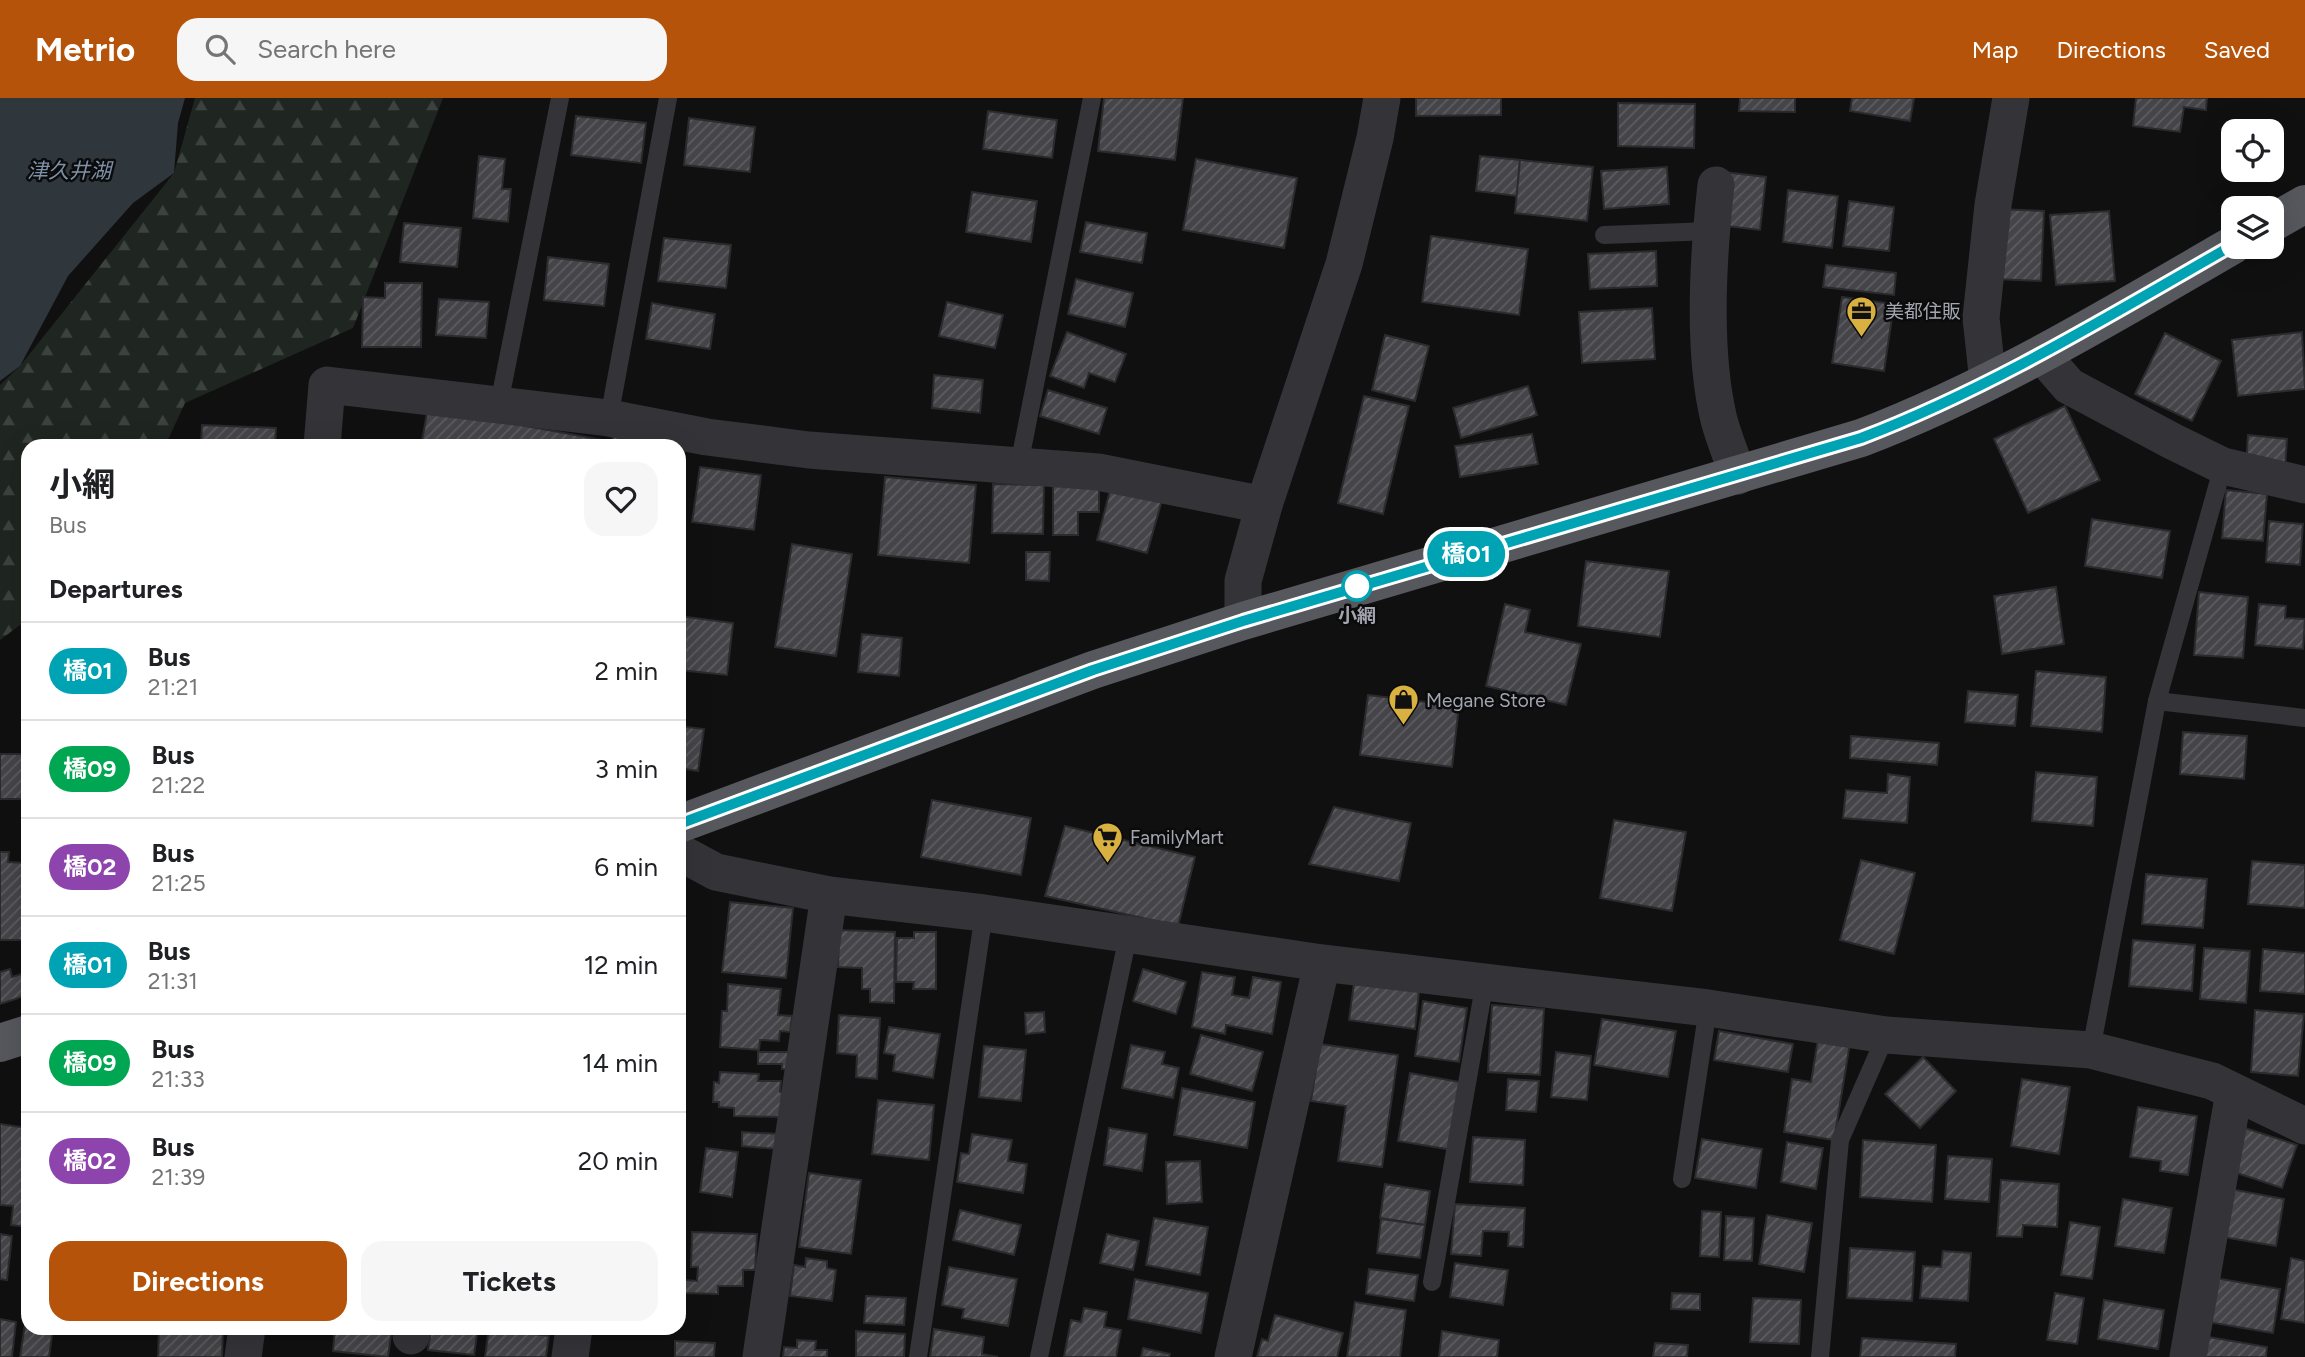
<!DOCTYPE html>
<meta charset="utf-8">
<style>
:root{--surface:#fff;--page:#f6f6f6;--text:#202124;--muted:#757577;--line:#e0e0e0;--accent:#b45309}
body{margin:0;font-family:Figtree,"Noto Sans JP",sans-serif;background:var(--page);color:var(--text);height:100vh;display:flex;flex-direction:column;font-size:26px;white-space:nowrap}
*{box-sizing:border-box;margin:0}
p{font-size:23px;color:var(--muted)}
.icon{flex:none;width:38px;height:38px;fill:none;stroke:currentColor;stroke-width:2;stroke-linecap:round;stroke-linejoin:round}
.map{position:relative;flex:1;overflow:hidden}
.side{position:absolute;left:21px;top:341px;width:665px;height:896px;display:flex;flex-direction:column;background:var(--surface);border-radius:21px;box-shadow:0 7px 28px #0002}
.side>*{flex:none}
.badge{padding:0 14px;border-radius:23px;font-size:24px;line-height:46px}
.controls{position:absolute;left:2221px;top:21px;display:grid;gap:14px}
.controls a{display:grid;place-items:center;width:63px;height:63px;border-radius:14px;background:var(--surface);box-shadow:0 7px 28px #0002;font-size:35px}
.map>.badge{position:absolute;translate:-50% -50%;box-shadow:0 0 0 4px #fff}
h2{padding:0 28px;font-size:26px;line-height:63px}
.round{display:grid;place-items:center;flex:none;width:74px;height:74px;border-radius:21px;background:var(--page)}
.summary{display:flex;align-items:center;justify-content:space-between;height:119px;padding:0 28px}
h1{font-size:33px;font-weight:700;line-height:52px}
.action{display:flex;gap:14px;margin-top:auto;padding:14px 28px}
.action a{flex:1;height:80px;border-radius:21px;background:var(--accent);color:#fff;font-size:28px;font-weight:700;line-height:80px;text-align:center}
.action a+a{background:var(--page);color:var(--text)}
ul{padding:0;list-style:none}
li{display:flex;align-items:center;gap:21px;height:98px;padding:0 28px;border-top:2px solid var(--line)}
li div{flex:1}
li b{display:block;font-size:26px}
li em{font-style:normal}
li .badge{min-width:77px;font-weight:700;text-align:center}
header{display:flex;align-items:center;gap:42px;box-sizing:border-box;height:98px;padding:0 35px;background:var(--accent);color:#fff}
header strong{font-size:33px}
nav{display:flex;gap:38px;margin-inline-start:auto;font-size:24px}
.search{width:490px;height:63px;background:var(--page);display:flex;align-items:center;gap:18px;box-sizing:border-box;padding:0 24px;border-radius:21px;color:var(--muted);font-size:26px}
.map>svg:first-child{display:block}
.forest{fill:url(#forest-firs)}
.water{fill:#2f363c}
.building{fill:url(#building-hatch);stroke:#2b2b2d;stroke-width:2}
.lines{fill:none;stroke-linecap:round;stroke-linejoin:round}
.service{stroke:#343438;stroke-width:18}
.minor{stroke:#343438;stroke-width:37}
.trunk{stroke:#56585e;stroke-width:38}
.line-casing{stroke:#fff;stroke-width:16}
.line{stroke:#00a3b4;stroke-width:10}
.stop-dot{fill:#fff;stroke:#00a3b4;stroke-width:3.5}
.labels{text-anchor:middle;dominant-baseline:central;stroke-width:5;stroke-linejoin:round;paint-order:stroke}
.poi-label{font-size:19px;fill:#a3a6b0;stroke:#0b0b0c;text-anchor:start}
.stop-label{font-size:19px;font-weight:bold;fill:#a3a6b0;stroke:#0b0b0c}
.water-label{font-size:21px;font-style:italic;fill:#7e91a8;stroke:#0b0b0c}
</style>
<header>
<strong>Metrio</strong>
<div class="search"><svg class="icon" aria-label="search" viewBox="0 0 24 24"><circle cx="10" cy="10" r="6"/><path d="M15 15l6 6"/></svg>Search here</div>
<nav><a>Map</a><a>Directions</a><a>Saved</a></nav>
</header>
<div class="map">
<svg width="2305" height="1259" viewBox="0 0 2305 1259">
<defs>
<pattern id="forest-firs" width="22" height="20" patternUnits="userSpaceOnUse" patternTransform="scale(1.75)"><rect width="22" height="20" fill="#1f2520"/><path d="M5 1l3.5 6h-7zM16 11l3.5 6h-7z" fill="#3c423e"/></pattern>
<pattern id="building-hatch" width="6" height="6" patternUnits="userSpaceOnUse" patternTransform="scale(1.75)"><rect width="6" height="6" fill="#454549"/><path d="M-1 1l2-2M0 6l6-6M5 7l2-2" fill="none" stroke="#5d5d61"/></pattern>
</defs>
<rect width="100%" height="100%" fill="#101011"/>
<path class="forest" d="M195 0H443L353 230 185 305 165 348H28V521L0 542V287L20 268 174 75Z"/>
<path class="water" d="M0 0H185L178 25 174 75 133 105 68 178 20 268 0 283Z"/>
<g class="building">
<path d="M1104 0H1183L1175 62 1098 53Z"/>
<path d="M1416 0H1501V17L1416 18Z"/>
<path d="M1740 0H1795V14L1739 13Z"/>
<path d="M1852 0H1914L1910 23 1850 13Z"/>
<path d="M2136 0H2207L2206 12 2184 9 2180 34 2133 28Z"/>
<path d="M1618 5 1695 6 1694 50 1618 48Z"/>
<path d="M988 13 1057 22 1052 60 983 51Z"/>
<path d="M576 18 646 25 641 65 571 57Z"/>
<path d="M689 20 755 29 750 74 684 67Z"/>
<path d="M479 58 505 61 502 91H511L508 124 473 120Z"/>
<path d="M1480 58 1520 62 1517 98 1476 93Z"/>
<path d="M1196 61 1297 80 1284 150 1183 132Z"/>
<path d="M1520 62 1593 69 1587 123 1515 115Z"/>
<path d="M1667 69 1669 106 1604 111 1601 73Z"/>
<path d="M1724 74 1766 79 1760 132 1718 127Z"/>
<path d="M1788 92 1838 98 1832 150 1783 144Z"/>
<path d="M972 94 1037 103 1031 144 966 134Z"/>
<path d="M1849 103 1894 109 1889 153 1843 148Z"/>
<path d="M1998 111 2044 113 2041 183 1995 181Z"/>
<path d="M2109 113 2115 183 2056 187 2050 117Z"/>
<path d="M1086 124 1147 135 1142 165 1080 154Z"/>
<path d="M404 125 461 130 457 169 400 164Z"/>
<path d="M1431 138 1528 151 1519 217 1422 204Z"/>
<path d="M664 140 731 147 726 190 658 183Z"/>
<path d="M1656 153 1657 188 1590 191 1588 156Z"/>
<path d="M548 159 609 166 604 208 544 202Z"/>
<path d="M1826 167 1896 175 1894 197 1823 189Z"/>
<path d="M1076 181 1133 195 1125 229 1068 216Z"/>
<path d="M385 185H422L421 249H362L363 199 385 200Z"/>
<path d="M1842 199 1894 206 1884 273 1832 265Z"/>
<path d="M439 201 489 204 486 240 436 237Z"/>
<path d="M947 204 1003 217 995 250 939 238Z"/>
<path d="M652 205 715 216 710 251 646 241Z"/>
<path d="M1652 210 1655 261 1582 265 1579 214Z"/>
<path d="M1067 234 1126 256 1115 284 1089 275 1084 290 1050 278Z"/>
<path d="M2302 234 2305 291 2238 298 2232 242Z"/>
<path d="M2165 235 2221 263 2192 323 2135 296Z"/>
<path d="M1385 237 1429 248 1415 303 1372 292Z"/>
<path d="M934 277 983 282 980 315 932 310Z"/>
<path d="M1528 288 1537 317 1461 340 1453 310Z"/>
<path d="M1048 292 1107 310 1099 336 1040 318Z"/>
<path d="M1364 298 1409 308 1383 416 1338 405Z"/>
<path d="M2065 308 2100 382 2028 415 1994 341Z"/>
<path d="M428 310 608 343 607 348H421Z"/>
<path d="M202 327 276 330 275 348H201Z"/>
<path d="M614 330 675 348H612Z"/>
<path d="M1532 336 1538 366 1460 379 1455 348Z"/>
<path d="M2248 337 2287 341 2285 371 2246 367Z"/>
<path d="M700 369 761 377 754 432 692 424Z"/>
<path d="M885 379 976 387 969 465 878 457Z"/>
<path d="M1053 381 1099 389V414H1078V437H1053Z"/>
<path d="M993 386 1044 387 1043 436 992 435Z"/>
<path d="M1111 389 1162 402 1147 455 1097 442Z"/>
<path d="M2226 392 2267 396 2263 443 2222 440Z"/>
<path d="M2092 421 2170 433 2162 480 2085 468Z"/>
<path d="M2269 423 2303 426 2300 467 2266 464Z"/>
<path d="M792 446 852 456 836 558 775 549Z"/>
<path d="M1026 454H1050L1049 483 1026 482Z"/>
<path d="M1586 463 1669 473 1660 539 1578 528Z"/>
<path d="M2056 489 2064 546 2002 556 1994 498Z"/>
<path d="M2199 494 2248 499 2243 560 2194 557Z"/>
<path d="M1505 506 1530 512 1525 534 1581 546 1566 607 1486 588Z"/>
<path d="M2259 506 2286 508 2285 520 2305 521 2303 551 2255 547Z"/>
<path d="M679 518 733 525 727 577 679 572Z"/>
<path d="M862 536 902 540 899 578 858 574Z"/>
<path d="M2036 573 2106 579 2102 634 2031 628Z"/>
<path d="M1968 593 2018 597 2015 628 1965 624Z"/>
<path d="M1368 597 1459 608 1452 669 1360 657Z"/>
<path d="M679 628 704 631 698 673 679 670Z"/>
<path d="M2183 634 2247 638 2244 681 2180 676Z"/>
<path d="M1851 638 1939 645 1937 667 1850 660Z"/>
<rect x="0" y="656" width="22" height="45"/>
<path d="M2036 674 2097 679 2093 728 2032 723Z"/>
<path d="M1888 676 1910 679 1907 725 1843 720 1846 692 1887 695Z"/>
<path d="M932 702 1031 720 1021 777 921 759Z"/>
<path d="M1334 709 1411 725 1399 783 1309 766Z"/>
<path d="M1614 722 1686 734 1672 813 1600 800Z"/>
<path d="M1065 728 1195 759 1178 828 1045 798Z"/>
<path d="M0 754H9L8 764 28 765V842H0Z"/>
<path d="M1861 762 1915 775 1894 856 1840 842Z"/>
<path d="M2252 763 2305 767V810L2248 806Z"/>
<path d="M2146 776 2207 781 2203 830 2142 826Z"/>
<path d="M730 804 793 810 786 880 722 874Z"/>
<path d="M839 832 895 834 894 905 870 904V891H862V870L838 869Z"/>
<path d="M914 834H936V891H913L914 884H896L897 840H914Z"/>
<path d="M2133 842 2195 847 2192 893 2129 888Z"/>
<path d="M2204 850 2250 853 2246 905 2200 901Z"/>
<path d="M2263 851 2305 855V896L2260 893Z"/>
<path d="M10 871 12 879 28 874V897L0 906V874Z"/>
<path d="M1143 871 1186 884 1176 916 1133 903Z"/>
<path d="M1202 874 1235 879 1232 897 1249 900 1253 879 1281 884 1272 936 1226 927 1225 936 1192 929Z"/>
<path d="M1354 885 1419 893 1415 931 1349 922Z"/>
<path d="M728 886 781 891 778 917 792 918 790 934 780 933 779 943 760 942 759 952 720 949 722 913H727Z"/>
<path d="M1423 903 1467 910 1459 964 1415 958Z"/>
<path d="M1492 907 1544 911 1540 977 1488 974Z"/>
<path d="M2255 912 2304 916 2298 978 2251 974Z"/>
<path d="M1044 914 1045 934 1026 936 1025 915Z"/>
<path d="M839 917 880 920 877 981 856 979 857 957 837 955Z"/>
<path d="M1602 921 1676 933 1668 979 1594 967Z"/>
<path d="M889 929 940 936 933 980 893 973 895 957 884 955Z"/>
<path d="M1719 933 1793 946 1788 974 1714 962Z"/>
<path d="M1201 937 1263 954 1252 993 1190 976Z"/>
<path d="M1818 941 1850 945 1834 1042 1784 1034 1792 981 1811 984Z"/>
<path d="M1320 946 1398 957 1382 1069 1338 1063 1346 1008 1311 1003Z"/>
<path d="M1131 947 1165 954 1162 966 1179 970 1173 1000 1122 990Z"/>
<path d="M984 948 1026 952 1021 1003 979 999Z"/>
<path d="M758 954H790V971H782V966H758Z"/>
<path d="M1556 954 1591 958 1587 1002 1551 999Z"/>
<path d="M1923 959 1956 993 1920 1030 1885 996Z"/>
<path d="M720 974 759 976 758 983H781L780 994 787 995 779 1019 734 1018V1010L719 1009V1004H713L714 984 719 985Z"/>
<path d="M1410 975 1465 985 1453 1052 1398 1043Z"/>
<path d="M1508 981 1539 983 1536 1014 1506 1012Z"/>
<path d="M2022 981 2070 989 2059 1056 2011 1048Z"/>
<path d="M1182 990 1255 1004 1247 1050 1174 1037Z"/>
<path d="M878 1002 934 1007 929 1062 872 1056Z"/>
<path d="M2138 1009 2197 1018 2188 1077 2160 1073 2161 1063 2130 1059Z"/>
<path d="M0 1026 28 1030V1129L11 1127 13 1108 0 1107Z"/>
<path d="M2242 1029 2297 1047 2282 1090 2228 1072Z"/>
<path d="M1109 1030 1147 1036 1142 1073 1104 1067Z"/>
<path d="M742 1034 778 1036 777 1051 742 1048Z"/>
<path d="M972 1036 1012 1042 1008 1063 1027 1066 1023 1095 957 1084 961 1055 969 1056Z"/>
<path d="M1473 1039 1525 1042 1523 1087 1470 1084Z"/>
<path d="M1702 1041 1762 1051 1756 1090 1695 1080Z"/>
<path d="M1863 1042 1936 1047 1932 1104 1860 1099Z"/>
<path d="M1787 1044 1823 1050 1816 1091 1781 1084Z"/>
<path d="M706 1050 738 1054 732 1099 700 1094Z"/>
<path d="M1948 1058 1992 1061 1989 1104 1945 1101Z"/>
<path d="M1200 1063 1202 1104 1167 1106 1166 1064Z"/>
<path d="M809 1075 861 1082 851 1156 799 1149Z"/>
<path d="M2001 1082 2059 1086 2057 1129 2023 1127 2022 1139 1997 1138Z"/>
<path d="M1385 1086 1430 1093 1425 1127 1380 1120Z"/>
<path d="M2225 1090 2284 1101 2276 1148 2217 1138Z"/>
<path d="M2123 1101 2172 1110 2164 1155 2115 1148Z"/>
<path d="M1455 1106 1525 1110 1523 1149 1508 1148 1509 1134 1483 1133 1481 1158 1451 1156Z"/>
<path d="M960 1112 1021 1127 1014 1157 953 1142Z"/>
<path d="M1702 1113 1721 1114 1719 1159 1700 1158Z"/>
<path d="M1767 1117 1812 1125 1804 1174 1759 1166Z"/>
<path d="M1726 1118 1754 1120 1752 1163 1724 1162Z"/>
<path d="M1154 1120 1208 1129 1200 1177 1146 1167Z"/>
<path d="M1381 1121 1425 1127 1420 1160 1377 1155Z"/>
<path d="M2070 1124 2100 1129 2092 1181 2061 1177Z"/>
<path d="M692 1134 757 1136 755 1172H743V1188H718V1196L684 1195 685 1182 697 1183 698 1169H691Z"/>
<path d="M0 1136 12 1138 7 1182 0 1181Z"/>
<path d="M1107 1136 1139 1143 1133 1172 1100 1165Z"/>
<path d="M1850 1150 1915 1154 1912 1203 1847 1200Z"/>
<path d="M1943 1153 1971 1155 1968 1203 1920 1200 1923 1168 1941 1169Z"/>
<path d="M806 1160 827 1163V1170L836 1172 832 1203 790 1198 794 1167 805 1169Z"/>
<path d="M2291 1160 2305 1163V1225L2281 1221Z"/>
<path d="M1455 1165 1508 1172 1503 1207 1450 1199Z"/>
<path d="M949 1169 1017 1181 1008 1228 962 1220 964 1211 942 1207Z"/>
<path d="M1369 1171 1418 1177 1414 1203 1366 1196Z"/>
<path d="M2215 1180 2280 1191 2273 1235 2208 1224Z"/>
<path d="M1135 1181 1208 1195 1201 1235 1128 1221Z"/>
<path d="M1672 1195 1700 1196V1212L1671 1211Z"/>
<path d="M2055 1195 2084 1200 2077 1246 2047 1242Z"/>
<path d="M866 1198 906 1200 904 1227 864 1225Z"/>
<path d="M1753 1200 1801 1202 1799 1246 1750 1244Z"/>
<path d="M2104 1202 2164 1212 2158 1251 2098 1241Z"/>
<path d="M1355 1204 1406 1212 1400 1259H1347Z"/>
<path d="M28 1206V1230H53L49 1259H20Z"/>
<path d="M1084 1210 1107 1214 1104 1229 1121 1232 1116 1259H1064L1071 1222 1081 1224Z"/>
<path d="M1275 1217 1343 1235 1337 1259H1257L1262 1241 1268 1243Z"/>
<path d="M0 1221 16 1224 12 1259H0Z"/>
<path d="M159 1230H223L222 1259H158Z"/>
<path d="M335 1230H392L388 1259 333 1253Z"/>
<path d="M431 1230H478L474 1257 428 1252Z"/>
<path d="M489 1230 549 1238 546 1259H485Z"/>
<path d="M934 1231 984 1239 982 1256 998 1259H930Z"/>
<path d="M856 1233 905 1236 904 1259H856Z"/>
<path d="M1442 1233 1499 1242 1497 1259H1439Z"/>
<path d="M2203 1238 2267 1249 2266 1259H2200Z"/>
<path d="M1862 1240 1956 1246 1955 1259H1860Z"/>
<path d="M797 1242 816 1243 815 1252H827V1259H783L784 1249 797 1250Z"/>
<path d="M675 1243 715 1245 714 1259H675Z"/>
<path d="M1655 1245 1688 1247 1687 1259H1653Z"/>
<path d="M1143 1250 1170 1256 1169 1259H1141Z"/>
</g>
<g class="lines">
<g class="service">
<path d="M1604 137 1711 133"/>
<path d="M499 306 560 0"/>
<path d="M609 320 668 0"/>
<path d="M1019 367 1092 0"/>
<path d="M2157 603 2305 620"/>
<path d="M2091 952 2157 603 2223 368"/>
<path d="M1682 1081 1708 910"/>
<path d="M1432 1184 1485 883"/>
<path d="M918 1259 984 815"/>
<path d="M1039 1259 1128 838"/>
<path d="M1820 1259 1840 1042 1886 937"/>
</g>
<g class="minor">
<path d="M1716 87C1708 159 1702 252 1719 322 1724 341 1732 359 1738 378"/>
<path d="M2041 256 2069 288 2172 343 2223 368 2305 387"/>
<path d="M1988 284 1981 220 1993 107 2011 0"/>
<path d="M322 348 327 287 609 320 707 339 809 352 1098 374 1264 407"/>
<path d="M1243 523V483L1264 407 1344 166 1375 40 1382 0"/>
<path d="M679 754 716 774 829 797 984 815 1322 865 1708 910 1886 937 2091 952 2212 983 2305 1028"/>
<path d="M411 1238 412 1230"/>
<path d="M243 1259 247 1230"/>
<path d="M570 1259 574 1230"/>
<path d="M761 1259 829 797"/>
<path d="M1233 1259 1322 865"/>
<path d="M2188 1259 2234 994"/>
</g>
<g class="trunk">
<path d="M2272 125 2305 106"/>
<path d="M679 726 1093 572 1243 523 1861 340C1992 290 2112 217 2233 147"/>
<path d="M0 945 28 936"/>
</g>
</g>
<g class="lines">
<defs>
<path id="line" d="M679 726 1093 572 1243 523 1861 340C1992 290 2112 216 2233 147"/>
</defs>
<use href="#line" class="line-casing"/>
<use href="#line" class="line"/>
</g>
<defs>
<symbol id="office-pin" viewBox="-11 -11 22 30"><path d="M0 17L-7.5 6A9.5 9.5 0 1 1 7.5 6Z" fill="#d9b141" stroke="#0b0b0c"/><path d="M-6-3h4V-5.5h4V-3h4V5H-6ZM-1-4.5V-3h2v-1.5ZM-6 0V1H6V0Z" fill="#111"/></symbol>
<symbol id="shop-pin" viewBox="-11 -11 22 30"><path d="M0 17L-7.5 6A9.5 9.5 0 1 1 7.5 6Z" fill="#d9b141" stroke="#0b0b0c"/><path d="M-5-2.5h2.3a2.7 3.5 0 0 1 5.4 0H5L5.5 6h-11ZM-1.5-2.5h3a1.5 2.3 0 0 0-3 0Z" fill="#111"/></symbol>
<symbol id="supermarket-pin" viewBox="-11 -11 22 30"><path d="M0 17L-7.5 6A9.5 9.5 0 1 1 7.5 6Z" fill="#d9b141" stroke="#0b0b0c"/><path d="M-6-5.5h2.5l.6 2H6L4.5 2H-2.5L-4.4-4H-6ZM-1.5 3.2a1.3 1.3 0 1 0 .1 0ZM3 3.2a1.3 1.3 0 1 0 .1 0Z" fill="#111"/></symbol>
</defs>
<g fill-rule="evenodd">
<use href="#office-pin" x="1844" y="196" width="35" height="47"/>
<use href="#shop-pin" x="1386" y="584" width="35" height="47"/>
<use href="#supermarket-pin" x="1090" y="722" width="35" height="47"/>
</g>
<circle class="stop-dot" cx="1357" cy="488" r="14"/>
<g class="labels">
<g class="poi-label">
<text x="1885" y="213">美都住販</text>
<text x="1426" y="602">Megane Store</text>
<text x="1130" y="739">FamilyMart</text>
</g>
<g class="stop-label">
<text x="1357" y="517">小網</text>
</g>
<g class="water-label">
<text x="69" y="72">津久井湖</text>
</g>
</g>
</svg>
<div class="controls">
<a><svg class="icon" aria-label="locate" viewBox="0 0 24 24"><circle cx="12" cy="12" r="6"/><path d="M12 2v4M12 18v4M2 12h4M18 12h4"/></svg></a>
<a><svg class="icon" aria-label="layers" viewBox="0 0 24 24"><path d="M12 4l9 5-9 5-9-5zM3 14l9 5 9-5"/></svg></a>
</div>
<b class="badge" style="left:1466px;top:456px;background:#00a3b4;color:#fff">橋01</b>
<section class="side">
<div class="summary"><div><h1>小網</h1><p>Bus</p></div><a class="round"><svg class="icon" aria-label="heart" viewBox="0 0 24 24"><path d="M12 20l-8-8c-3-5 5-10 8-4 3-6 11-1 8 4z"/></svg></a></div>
<h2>Departures</h2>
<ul>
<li><span class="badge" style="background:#00a3b4;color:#fff">橋01</span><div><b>Bus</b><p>21:21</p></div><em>2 min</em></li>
<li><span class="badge" style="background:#00a651;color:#fff">橋09</span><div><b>Bus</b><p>21:22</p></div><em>3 min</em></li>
<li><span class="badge" style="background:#8e44ad;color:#fff">橋02</span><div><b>Bus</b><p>21:25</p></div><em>6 min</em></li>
<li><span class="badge" style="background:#00a3b4;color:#fff">橋01</span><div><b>Bus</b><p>21:31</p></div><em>12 min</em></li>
<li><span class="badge" style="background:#00a651;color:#fff">橋09</span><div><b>Bus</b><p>21:33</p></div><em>14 min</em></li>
<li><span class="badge" style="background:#8e44ad;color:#fff">橋02</span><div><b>Bus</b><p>21:39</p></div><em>20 min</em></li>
</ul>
<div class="action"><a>Directions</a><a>Tickets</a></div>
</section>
</div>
